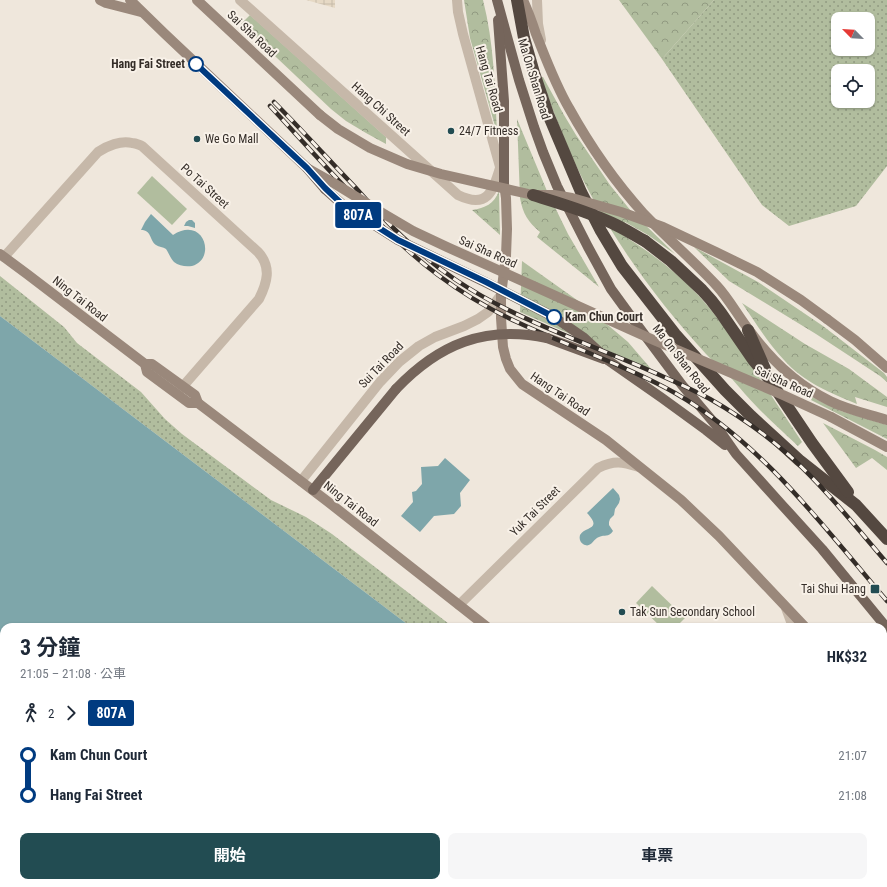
<!DOCTYPE html>
<html lang="zh-TW">
<meta charset="utf-8">
<style>
:root{--surface:#fff;--page:#f6f6f7;--text:#1f2937;--muted:#747a83;--accent:#224c52}
body{margin:0;font-family:"Roboto Condensed","Noto Sans TC",sans-serif;background:var(--page);color:var(--text);height:100vh;display:flex;flex-direction:column;font-size:15px;white-space:nowrap}
*{box-sizing:border-box;margin:0}
p{font-size:13px;color:var(--muted)}
.icon{flex:none;width:22px;height:22px;fill:none;stroke:currentColor;stroke-width:2;stroke-linecap:round;stroke-linejoin:round}
.map{position:relative;flex:1;overflow:hidden}
.drawer{position:absolute;left:0px;top:623px;width:887px;height:264px;display:flex;flex-direction:column;background:var(--surface);border-radius:12px 12px 0 0;box-shadow:0 1px 3px #0004}
.drawer>*{flex:none}
.badge{padding:0 8px;border-radius:3px;font-size:14px;line-height:26px}
.needle{width:26px;rotate:294deg}
.fabs{position:absolute;left:831px;top:12px;display:grid;gap:8px}
.fabs a{display:grid;place-items:center;width:44px;height:44px;border-radius:8px;background:var(--surface);box-shadow:0 1px 3px #0004;font-size:20px}
.map>.badge{position:absolute;translate:-50% -50%;box-shadow:0 0 0 2px #fff}
.legs{display:flex;align-items:center;gap:6px;height:44px;padding:0 20px;font-size:13px}
.legs p{margin-inline-start:auto}
.summary{display:flex;align-items:center;justify-content:space-between;height:68px;padding:0 20px}
h1{font-size:22px;font-weight:700;line-height:30px}
.action{display:flex;gap:8px;margin-top:auto;padding:8px 20px}
.action a{flex:1;height:46px;border-radius:8px;background:var(--accent);color:#fff;font-size:16px;font-weight:700;line-height:46px;text-align:center}
.action a+a{background:var(--page);color:var(--text)}
ul{padding:0 20px;list-style:none}
li{display:flex;align-items:center;gap:14px;height:40px;font-size:15px}
li i{display:grid;place-items:center;width:6px;height:100%;margin:0 5px;background:currentColor}
li i::after{content:'';width:10px;height:10px;margin:-5px;border:3px solid;border-radius:50%;background:var(--surface)}
li p{margin-inline-start:auto}
li:first-child i{background:linear-gradient(#0000 50%,currentColor 0)}
li:last-child i{background:linear-gradient(currentColor 50%,#0000 0)}
.map>svg:first-child{display:block}
.grass{fill:url(#grass-dots);fill-rule:evenodd}
.forest{fill:url(#forest-crowns)}
.pitch{fill:#b1bd9e}
.plaza{fill:url(#plaza-grid)}
.water{fill:#7ea6aa}
.lines{fill:none;stroke-linecap:round;stroke-linejoin:round}
.ferry{stroke:#224c52;stroke-width:1;stroke-dasharray:5 4;stroke-linecap:butt}
.street{stroke:#c6b8a9;stroke-width:10}
.secondary{stroke:#9a887b;stroke-width:10}
.primary{stroke:#75655b;stroke-width:10}
.highway{stroke:#544840;stroke-width:12}
.rail-casing{stroke:#342d28;stroke-width:4.5}
.rail{stroke:#f8f1e8;stroke-width:3;stroke-dasharray:9;stroke-linecap:butt}
.secondary-bridge{stroke:#9a887b;stroke-width:10}
.primary-bridge{stroke:#75655b;stroke-width:10}
.highway-bridge{stroke:#544840;stroke-width:12}
.line-1-casing{stroke:#fff;stroke-width:9}
.line-1{stroke:#003b80;stroke-width:6}
.stop-1-dot{fill:#fff;stroke:#003b80;stroke-width:2}
.poi-dot{fill:#224c52;stroke:#f8f1e8;stroke-width:1.5}
.labels{text-anchor:middle;dominant-baseline:central;stroke-width:4;stroke-linejoin:round;paint-order:stroke}
.street-label{font-size:12px;fill:#342d28;stroke:#f8f1e8}
.stop-label{font-size:12px;font-weight:bold;fill:#342d28;stroke:#f8f1e8;text-anchor:end}
.poi-label{font-size:12px;fill:#342d28;stroke:#f8f1e8;text-anchor:start}
</style>
<div class="map">
<svg width="887" height="887" viewBox="0 0 887 887">
<defs>
<pattern id="grass-dots" width="8" height="8" patternUnits="userSpaceOnUse"><rect width="8" height="8" fill="#b1bd9e"/><path d="M2 2h.1M6 6h.1" fill="none" stroke="#919a81" stroke-width="1.8" stroke-linecap="round"/></pattern>
<pattern id="forest-crowns" width="20" height="18" patternUnits="userSpaceOnUse"><rect width="20" height="18" fill="#b1bd9e"/><path d="M2 6a3 3 0 1 1 6 0M12 15a3 3 0 1 1 6 0" fill="none" stroke="#919a81"/></pattern>
<pattern id="plaza-grid" width="8" height="8" patternUnits="userSpaceOnUse"><rect width="8" height="8" fill="#e6d9c5"/><path d="M0 4h8M4 0v8" fill="none" stroke="#c6bba9"/></pattern>
</defs>
<rect width="100%" height="100%" fill="#efe7dc"/>
<g class="grass">
<path d="M714 0H887V166L856 206 789 226 762 205 662 59ZM838 19H868V49H838ZM838 71H868V101H838Z"/>
<path d="M0 276 64 327 77 343 141 392 165 419 182 434 271 500 306 517 332 534 453 627H411L0 316Z"/>
<path d="M683 883H718L721 887H687Z"/>
</g>
<g class="forest">
<path d="M464 0H483C494 43 495 88 497 133L470 38Z"/>
<path d="M619 0H714L662 59Z"/>
<path d="M250 15 386 137V144L366 133 346 121 331 109 241 24Z"/>
<path d="M543 77 564 115 576 135 610 185 631 211 675 254 648 235 625 222 621 234C650 252 677 272 700 297 724 324 743 354 763 383 776 403 789 422 802 442L798 446C785 434 771 421 758 408 749 399 741 389 732 379 723 371 714 362 706 354 662 306 623 254 592 197 571 159 556 118 541 78Z"/>
<path d="M517 119 547 191 568 234 599 287 537 237 540 232C528 222 523 214 520 198Z"/>
<path d="M499 191 500 235 472 210C485 208 494 204 499 191Z"/>
<path d="M694 247 758 282 823 326 884 373 887 377V382L880 376 816 334 729 281Z"/>
<path d="M522 261 584 305 628 342 652 370 520 312Z"/>
<path d="M742 303 805 344 849 369 887 397V407L855 397 857 404C832 394 802 381 784 360 768 343 755 322 742 303Z"/>
<path d="M803 392 820 401 841 411 887 425V439L811 400Z"/>
<path d="M823 423 875 450 887 457V470L872 458 856 468Z"/>
<path d="M720 883H731L736 887H716Z"/>
</g>
<g class="pitch">
<path d="M152 176 187 209 172 225 137 193Z"/>
<path d="M652 586 685 618 676 627H661L636 603Z"/>
</g>
<path class="plaza" d="M306 0H335V8Z"/>
<g class="water">
<path d="M151 214 173 235C204 215 217 259 192 266 186 267 179 266 174 262 170 258 169 253 166 249 163 247 159 247 156 245 149 240 152 230 141 230L145 222Z"/>
<path d="M189 220H192L195 223V228L188 226H184L186 222Z"/>
<path d="M0 316 411 627H4V883H683L687 887H0Z"/>
<path d="M445 458 470 480 460 493 461 506 454 514 434 516 420 532 401 516 413 502 412 492 416 491 422 484 421 467 438 466Z"/>
<path d="M613 488 619 495 620 499 619 503 615 509 614 515 610 519 609 522V525L613 531C608 538 605 534 599 537 593 539 591 549 583 544 580 542 579 539 580 535 585 526 603 530 587 513Z"/>
</g>
<g class="lines">
<path class="ferry" d="M0 718 4 719"/>
<g class="street">
<path d="M240 0 458 195C487 209 493 192 500 168"/>
<path d="M457 0 458 12 463 34 502 174"/>
<path d="M537 0 538 24 541 40"/>
<path d="M4 257 98 152C107 146 121 140 132 143 136 143 139 145 142 146L258 252C272 267 267 283 259 299L178 392"/>
<path d="M301 481 380 382 399 362 419 346 435 337 464 326 478 319 488 312 501 295"/>
<path d="M459 605 598 468C615 460 622 462 639 467"/>
<path d="M786 608 793 627"/>
<path d="M883 843 887 840"/>
<path d="M775 883 778 887"/>
</g>
<g class="secondary">
<path d="M100 0 106 3 141 12"/>
<path d="M130 0 165 34 307 168 332 182"/>
<path d="M197 0 320 115"/>
<path d="M523 0C528 11 532 22 536 34 546 59 555 84 569 108 590 146 615 182 644 214 668 239 694 261 717 286 729 299 738 316 749 330 770 359 797 385 830 401 848 410 868 414 887 420"/>
<path d="M504 184 506 198 507 229 506 256 501 295V318L503 347 506 359 510 369 522 384 606 440 681 500 719 536 805 627"/>
<path d="M0 254 27 274 145 364 147 372 189 403H198L327 501 487 627"/>
<path d="M827 319 855 340 887 368"/>
<path d="M145 364H152L195 395 198 403"/>
<path d="M831 417 887 447"/>
<path d="M883 705 887 709"/>
<path d="M741 883 745 887"/>
</g>
<g class="primary">
<path d="M497 0 519 80 534 127 543 152 557 186 588 247 611 289 635 322 682 385 715 424 736 454 782 505 822 549 887 628"/>
<path d="M498 20 504 101V184"/>
<path d="M307 168 325 189"/>
<path d="M554 317 583 337 609 361 662 398 706 430 725 445"/>
<path d="M547 338 604 359"/>
<path d="M313 490 396 389"/>
</g>
<g class="highway">
<path d="M517 0 524 38 534 73 548 114 581 192 601 231 622 266 675 334 725 390 751 416 799 460 856 505 887 539"/>
<path d="M645 241 671 261 702 290 711 300 721 313 754 361 769 379 812 443 848 492"/>
<path d="M748 330 765 369"/>
</g>
<defs>
<g id="rail">
<path d="M274 102C302 130 328 159 355 187 385 221 417 254 456 280 520 323 595 345 664 377 680 384 695 391 710 399 738 415 765 434 790 456 825 488 856 527 887 563"/>
<path d="M270 106C295 133 319 160 344 186 373 218 403 249 438 275 462 293 489 309 517 322 570 347 625 365 675 393 762 443 823 526 887 601"/>
</g>
</defs>
<use href="#rail" class="rail-casing"/>
<use href="#rail" class="rail"/>
<g class="secondary-bridge">
<path d="M320 115 338 129 370 148 407 164 441 174 533 195H554L572 198 621 212 663 227 716 252 757 272 801 300 827 319"/>
<path d="M332 182 384 214 413 231 447 247 649 338 783 395 831 417"/>
</g>
<g class="primary-bridge">
<path d="M325 189 343 205 398 240 485 282 554 317"/>
<path d="M396 389C439 344 485 325 547 338"/>
</g>
<path class="highway-bridge" d="M533 195C559 203 587 211 612 223 623 228 634 235 645 241"/>
</g>
<g class="lines">
<defs>
<path id="line-1" d="M196 64 307 168 325 188 343 205 398 240 486 282 554 317"/>
</defs>
<use href="#line-1" class="line-1-casing"/>
<use href="#line-1" class="line-1"/>
</g>
<g class="stop-1-dot">
<circle cx="196" cy="64" r="7"/>
<circle cx="554" cy="317" r="7"/>
</g>
<g class="poi-dot">
<circle cx="451" cy="131" r="4"/>
<circle cx="197" cy="139" r="4"/>
<rect x="870" y="584" width="10" height="10" rx="2"/>
<circle cx="622" cy="612" r="4"/>
</g>
<g class="labels">
<g class="street-label">
<text transform="translate(252 34) rotate(43)">Sai Sha Road</text>
<text transform="translate(489 79) rotate(74)">Hang Tai Road</text>
<text transform="translate(534 79) rotate(73)">Ma On Shan Road</text>
<text transform="translate(381 109) rotate(42)">Hang Chi Street</text>
<text transform="translate(205 186) rotate(42)">Po Tai Street</text>
<text transform="translate(488 252) rotate(24)">Sai Sha Road</text>
<text transform="translate(80 299) rotate(38)">Ning Tai Road</text>
<text transform="translate(681 359) rotate(52)">Ma On Shan Road</text>
<text transform="translate(381 365) rotate(-46)">Sui Tai Road</text>
<text transform="translate(784 382) rotate(24)">Sai Sha Road</text>
<text transform="translate(560 394) rotate(34)">Hang Tai Road</text>
<text transform="translate(351 504) rotate(38)">Ning Tai Road</text>
<text transform="translate(535 511) rotate(-45)">Yuk Tai Street</text>
</g>
<g class="stop-label">
<text x="185" y="64">Hang Fai Street</text>
<text x="565" y="317" text-anchor="start">Kam Chun Court</text>
</g>
<g class="poi-label">
<text x="459" y="131">24/7 Fitness</text>
<text x="205" y="139">We Go Mall</text>
<text x="866" y="589" text-anchor="end">Tai Shui Hang</text>
<text x="630" y="612">Tak Sun Secondary School</text>
</g>
</g>
</svg>
<div class="fabs">
<a><svg class="needle" viewBox="-14 -14 28 28"><path d="M0-13l5 13h-10z" fill="#e53935"/><path d="M0 13l5-13h-10z" fill="#747a83"/></svg></a>
<a><svg class="icon" aria-label="locate" viewBox="0 0 24 24"><circle cx="12" cy="12" r="6"/><path d="M12 2v4M12 18v4M2 12h4M18 12h4"/></svg></a>
</div>
<b class="badge" style="left:358px;top:215px;background:#003b80;color:#fff">807A</b>
<section class="drawer">
<div class="summary"><div><h1>3 分鐘</h1><p>21:05 – 21:08 · 公車</p></div><b>HK$32</b></div>
<div class="legs"><svg class="icon" aria-label="walk" viewBox="0 0 24 24"><circle cx="13" cy="4" r="2"/><path d="M13 8l-2 6 4 7M11 14l-3 7M7 12l3-4h3l4 4"/></svg>2<svg class="icon" aria-label="forward" viewBox="0 0 24 24"><path d="M9 5l7 7-7 7"/></svg><b class="badge" style="background:#003b80;color:#fff">807A</b></div>
<ul>
<li><i style="color:#003b80"></i><b>Kam Chun Court</b><p>21:07</p></li>
<li><i style="color:#003b80"></i><b>Hang Fai Street</b><p>21:08</p></li>
</ul>
<div class="action"><a>開始</a><a>車票</a></div>
</section>
</div>
